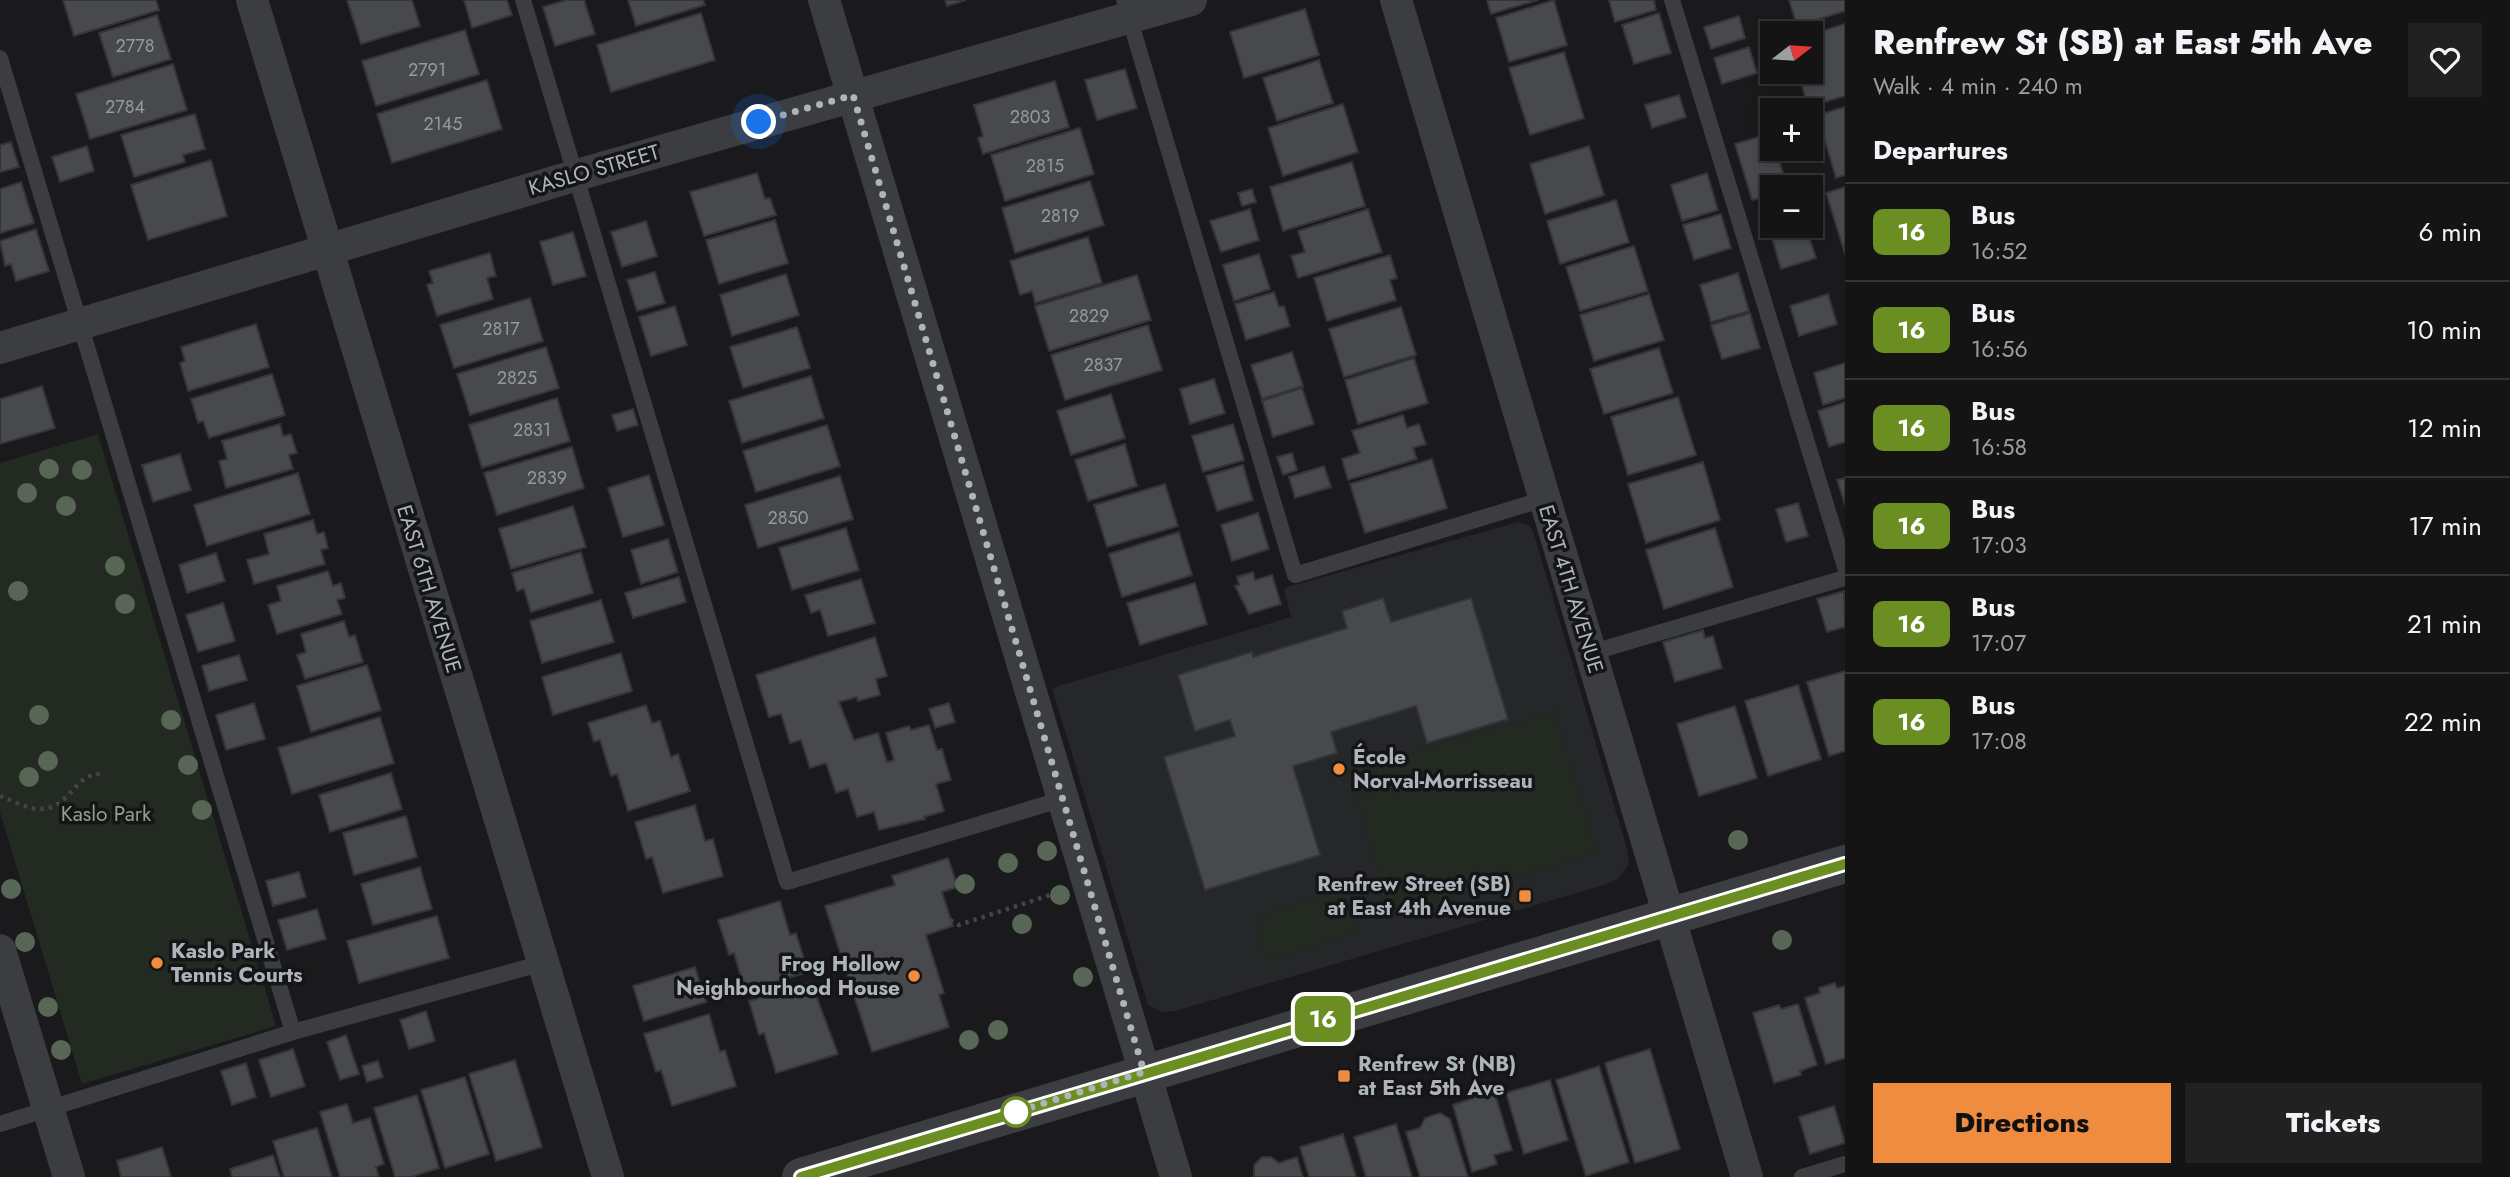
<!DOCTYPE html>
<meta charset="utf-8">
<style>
:root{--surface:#141415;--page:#212122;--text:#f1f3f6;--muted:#9d9ea0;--line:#333334;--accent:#ef8c3f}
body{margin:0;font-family:Jost,sans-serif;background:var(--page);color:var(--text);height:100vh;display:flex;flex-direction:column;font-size:26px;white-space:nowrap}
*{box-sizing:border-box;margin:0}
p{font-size:23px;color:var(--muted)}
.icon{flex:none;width:38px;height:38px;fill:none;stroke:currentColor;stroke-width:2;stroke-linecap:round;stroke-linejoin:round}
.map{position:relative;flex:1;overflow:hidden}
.drawer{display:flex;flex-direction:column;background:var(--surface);width:665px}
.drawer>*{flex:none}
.badge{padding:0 14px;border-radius:10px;font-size:24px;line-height:46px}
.needle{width:46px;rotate:73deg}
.controls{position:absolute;left:1760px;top:21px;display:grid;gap:14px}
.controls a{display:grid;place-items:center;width:63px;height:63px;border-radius:0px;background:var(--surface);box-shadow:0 4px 10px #0003,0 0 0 2px var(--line);font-size:35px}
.you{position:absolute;width:35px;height:35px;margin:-18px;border:5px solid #fff;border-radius:50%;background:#1a73e8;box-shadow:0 0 0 10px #1a73e833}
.map>.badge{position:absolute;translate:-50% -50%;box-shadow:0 0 0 4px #fff}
h2{padding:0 28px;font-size:26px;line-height:63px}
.round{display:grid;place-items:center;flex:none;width:74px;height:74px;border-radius:0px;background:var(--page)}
.head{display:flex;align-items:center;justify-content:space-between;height:119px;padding:0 28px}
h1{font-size:33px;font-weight:800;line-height:52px}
.primary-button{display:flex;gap:14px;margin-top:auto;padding:14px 28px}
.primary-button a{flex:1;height:80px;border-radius:0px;background:var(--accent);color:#111;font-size:28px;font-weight:800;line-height:80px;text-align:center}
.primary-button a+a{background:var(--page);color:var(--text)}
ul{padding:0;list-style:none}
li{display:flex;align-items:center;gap:21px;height:98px;padding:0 28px;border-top:2px solid var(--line)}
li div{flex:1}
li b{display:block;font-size:26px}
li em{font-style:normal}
li .badge{min-width:77px;font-weight:700;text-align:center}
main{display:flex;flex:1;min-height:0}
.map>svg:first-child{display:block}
.built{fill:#262729}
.green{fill:#222a22}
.building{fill:#47494c;stroke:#343538;stroke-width:2}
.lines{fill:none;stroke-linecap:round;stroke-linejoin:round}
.path{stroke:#414548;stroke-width:4.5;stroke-dasharray:3.5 5;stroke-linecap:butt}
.service{stroke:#3b3d41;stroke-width:16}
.minor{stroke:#3b3d41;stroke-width:32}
.tertiary{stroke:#3b3d41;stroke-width:38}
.tree{fill:#586755}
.line-casing{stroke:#fff;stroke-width:16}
.line{stroke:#6b8e23;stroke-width:10}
.walk{stroke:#adb5bb;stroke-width:7;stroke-dasharray:0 12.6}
.poi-dot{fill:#ef8c3f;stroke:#151517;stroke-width:2.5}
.stop-dot{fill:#fff;stroke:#6b8e23;stroke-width:3.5}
.labels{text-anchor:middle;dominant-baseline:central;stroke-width:7;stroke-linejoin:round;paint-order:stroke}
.number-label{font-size:18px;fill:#949a9f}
.street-label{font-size:21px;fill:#adb5bb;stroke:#151517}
.poi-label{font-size:21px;font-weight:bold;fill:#adb5bb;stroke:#151517;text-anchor:start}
.park-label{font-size:21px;fill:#8aa684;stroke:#151517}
</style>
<main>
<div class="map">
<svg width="1845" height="1177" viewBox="0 0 1845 1177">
<rect width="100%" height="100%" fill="#1a1a1c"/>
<path class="built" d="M1518 522 1530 526 1533 531 1627 849 1629 864 1619 878 1607 884 1175 1011 1162 1012 1148 1005 1052 688 1291 617 1284 588Z"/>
<g class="green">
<path d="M98 434 276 1026 82 1084 0 812V463Z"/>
<path d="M1555 711 1596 853 1391 914 1349 772Z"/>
<path d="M1342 890 1356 933 1270 961 1257 940 1262 915Z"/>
</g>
<g class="building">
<path d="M63 0H156L159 10 74 36Z"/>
<path d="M347 0H412L420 26 361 44Z"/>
<path d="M464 0H507L512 15 472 28Z"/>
<path d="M566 0H584L595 34 555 46 543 7Z"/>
<path d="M628 0H703L705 5 636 26Z"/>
<path d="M945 0H966L947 6Z"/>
<path d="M1487 0H1538L1491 14Z"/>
<path d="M1554 0 1567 45 1509 62 1496 18Z"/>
<path d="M1609 0H1654L1656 10 1615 22Z"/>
<path d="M1789 0H1845V11L1797 26Z"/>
<path d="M1305 9 1319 55 1244 78 1230 32Z"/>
<path d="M701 13 715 60 611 92 597 45Z"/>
<path d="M1659 13 1671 53 1634 64 1622 25Z"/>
<path d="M157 15 171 59 113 77 99 33Z"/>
<path d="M1739 16 1745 38 1711 49 1704 27Z"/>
<path d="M1845 24V96L1808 107 1798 72H1811V34Z"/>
<path d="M465 30 479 74 376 106 362 61Z"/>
<path d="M1749 47 1757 73 1722 84 1714 58Z"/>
<path d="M1564 52 1584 118 1530 135 1509 68Z"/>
<path d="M1319 60 1333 103 1277 121 1263 78Z"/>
<path d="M173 64 187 110 90 139 76 94Z"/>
<path d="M1125 69 1137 108 1097 120 1085 80Z"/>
<path d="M487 80 502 129 392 163 377 114Z"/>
<path d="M1055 81 1069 127 983 154 978 138 983 136 974 105Z"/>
<path d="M1679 95 1686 117 1652 128 1645 105Z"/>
<path d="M1343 104 1358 152 1283 176 1268 128Z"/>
<path d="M1845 107V175L1836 178 1817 115Z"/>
<path d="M195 114 205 149 183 155 185 162 134 177 121 135Z"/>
<path d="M1080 128 1094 174 1005 201 991 155Z"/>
<path d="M1771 133 1773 149H1776L1787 187H1773V194L1752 200 1735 144Z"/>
<path d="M11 142 19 167 0 172V145Z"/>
<path d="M87 146 94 171 60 182 52 157Z"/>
<path d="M1589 146 1604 195 1545 214 1530 164Z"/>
<path d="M211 160 227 216 148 240 131 185Z"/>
<path d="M1352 162 1365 206 1283 231 1270 187Z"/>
<path d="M757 173 765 199 770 198 776 215 704 236 690 192Z"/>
<path d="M1707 173 1718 210 1682 221 1671 185Z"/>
<path d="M1090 181 1104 225 1015 253 1002 208Z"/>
<path d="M21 182 34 223 0 233V189Z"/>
<path d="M1845 187V254L1826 193Z"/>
<path d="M1252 189 1256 202 1242 206 1238 193Z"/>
<path d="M1616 200 1629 242 1560 264 1547 221Z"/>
<path d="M1250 209 1259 240 1221 252 1210 221Z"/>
<path d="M1368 209 1382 252 1298 278 1291 256 1305 252 1298 231Z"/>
<path d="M1721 214 1731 248 1694 260 1683 225Z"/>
<path d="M775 220 788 263 719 284 706 240Z"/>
<path d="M646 221 657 256 622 267 611 232Z"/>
<path d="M1801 226H1806L1816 258 1781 269 1771 235Z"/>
<path d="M36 229 49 271 16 281 11 264 5 266 0 241Z"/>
<path d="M573 232 586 276 553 285 540 242Z"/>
<path d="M1088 237 1102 283 1035 303 1032 291 1020 295 1010 261Z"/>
<path d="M1634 246 1648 291 1580 311 1566 267Z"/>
<path d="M490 253 496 276 487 278 493 299 437 316 427 285 433 283 429 271Z"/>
<path d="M1259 254 1270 289 1234 301 1223 265Z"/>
<path d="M1390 255 1397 278 1390 280 1396 300 1327 321 1314 278Z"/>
<path d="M655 272 665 303 637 311 627 280Z"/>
<path d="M1738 273 1749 311 1711 322 1700 285Z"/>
<path d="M786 274 799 315 732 336 720 295Z"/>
<path d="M1137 275 1151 320 1049 351 1035 306Z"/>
<path d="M1274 292 1279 307 1284 306 1290 326 1246 340 1235 304Z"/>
<path d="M1649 294 1664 340 1594 361 1580 315Z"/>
<path d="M1828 294 1837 324 1799 336 1790 306Z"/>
<path d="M530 298 543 341 454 368 440 325Z"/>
<path d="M675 306 687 345 651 356 639 317Z"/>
<path d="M1401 307 1416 355 1344 377 1329 329Z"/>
<path d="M1750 313 1760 348 1722 359 1711 325Z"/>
<path d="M256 324 269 367 188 391 180 363 185 361 181 347Z"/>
<path d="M1148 325 1162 370 1065 400 1051 355Z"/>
<path d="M797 327 810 368 743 388 730 347Z"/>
<path d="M546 347 559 388 470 415 457 374Z"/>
<path d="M1659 348 1673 393 1604 414 1590 369Z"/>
<path d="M1292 352 1303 386 1262 399 1251 365Z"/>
<path d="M1414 358 1428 403 1358 424 1345 380Z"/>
<path d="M1845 363V398L1823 405 1814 373Z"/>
<path d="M272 374 285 415 209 438 203 421 198 423 191 399Z"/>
<path d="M811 376 824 418 742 443 729 401Z"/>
<path d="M1214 379 1225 413 1190 424 1180 389Z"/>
<path d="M42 386 55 428 0 444V399Z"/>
<path d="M1302 388 1314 424 1273 437 1262 401Z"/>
<path d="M1111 394 1125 438 1071 455 1057 411Z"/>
<path d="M1678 397 1696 455 1628 475 1611 417Z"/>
<path d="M557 398 570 441 482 468 469 425Z"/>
<path d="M1845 402V442L1829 447 1818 411Z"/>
<path d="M633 409 638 425 617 431 612 415Z"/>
<path d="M1403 415 1407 428 1419 424 1426 444 1413 448 1417 459 1348 480 1342 459 1360 453 1352 431Z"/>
<path d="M280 424 283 436 291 434 297 453 289 455 293 469 226 488 219 461 227 459 222 441Z"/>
<path d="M1233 424 1244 460 1203 472 1192 436Z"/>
<path d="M827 425 840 466 756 492 743 451Z"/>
<path d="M1125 444 1137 486 1088 501 1075 460Z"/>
<path d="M572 447 584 488 497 515 484 473Z"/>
<path d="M1292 453 1297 470 1283 475 1277 457Z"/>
<path d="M180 454 191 490 153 502 142 465Z"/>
<path d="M1432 459 1447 508 1365 533 1350 484Z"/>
<path d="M1703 462 1720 520 1646 543 1628 484Z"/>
<path d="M1243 465 1253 500 1217 511 1206 476Z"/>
<path d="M1324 466 1331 487 1295 498 1289 477Z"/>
<path d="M298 473 310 514 207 546 194 505Z"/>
<path d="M649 475 664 525 623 537 608 488Z"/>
<path d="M840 476 853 519 758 548 745 505Z"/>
<path d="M1845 478V505L1837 480Z"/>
<path d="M1165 484 1178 526 1107 547 1094 505Z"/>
<path d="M1798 503 1808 536 1786 542 1776 509Z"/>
<path d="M573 506 586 547 511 569 499 529Z"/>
<path d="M1258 513 1269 549 1232 561 1221 525Z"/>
<path d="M313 520 317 534 324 532 328 548 321 550 325 564 254 584 247 560 269 554 264 534Z"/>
<path d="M846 528 859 570 792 590 779 548Z"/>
<path d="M1715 528 1733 587 1664 609 1646 550Z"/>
<path d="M1179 532 1192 575 1122 597 1109 554Z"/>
<path d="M668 539 678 572 641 584 631 550Z"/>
<path d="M581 552 593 593 531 612 524 589 517 591 512 573Z"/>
<path d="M216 553 225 581 187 593 179 565Z"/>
<path d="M328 571 333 586 341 583 345 598 337 600 342 614 277 634 268 605 281 601 277 586Z"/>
<path d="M1253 572 1255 580 1272 575 1281 604 1249 614 1235 586 1239 585 1237 577Z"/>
<path d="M679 577 686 602 633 618 625 593Z"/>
<path d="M861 579 875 623 828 636 820 610 811 613 805 595Z"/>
<path d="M1195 583 1207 624 1140 645 1127 603Z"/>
<path d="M1844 591 1845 627 1827 632 1817 599Z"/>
<path d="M1383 598 1391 622 1471 598 1508 719 1427 743 1416 706 1331 732 1337 753 1293 766 1320 855 1205 890 1164 757 1235 736 1230 720 1195 731 1178 675 1252 652 1253 657 1347 628 1342 611Z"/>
<path d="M601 600 614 642 542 663 530 621Z"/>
<path d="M223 603 235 641 198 652 186 615Z"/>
<path d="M344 621 349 637 355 635 363 662 305 679 297 655 306 652 301 634Z"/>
<path d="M1703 630 1705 638 1713 636 1722 668 1675 682 1663 642Z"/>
<path d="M875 637 887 676 876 679 880 695 858 701 857 697 839 702 854 740 878 733 887 762 894 760 886 733 909 726 911 730 929 725 937 750 942 749 951 780 936 784 944 811 924 817 925 819 879 830 874 812 857 817 848 789 836 793 826 763 810 768 801 740 790 743 781 714 769 717 756 675Z"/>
<path d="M621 653 632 691 553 715 542 677Z"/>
<path d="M239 655 247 680 209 691 202 666Z"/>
<path d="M367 665 381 710 311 732 297 686Z"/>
<path d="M1845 671V751L1829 756 1807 682Z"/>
<path d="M1798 685 1821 759 1768 776 1745 701Z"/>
<path d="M254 703 265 739 226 750 216 715Z"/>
<path d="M949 703 955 722 935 728 929 709Z"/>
<path d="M646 705 652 723 660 721 671 757 678 754 690 791 628 811 617 774 611 776 600 740 594 742 588 723Z"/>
<path d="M1735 706 1757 778 1699 796 1677 724Z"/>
<path d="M380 717 394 763 292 794 278 748Z"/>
<path d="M391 773 402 809 330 832 319 795Z"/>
<path d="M695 805 705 841 713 839 723 876 663 893 652 857 646 859 635 822Z"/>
<path d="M406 816 417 857 354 875 343 833Z"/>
<path d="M948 858 958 887 942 892 953 926 926 935 944 993 939 995 949 1027 872 1052 825 906 895 885 892 876Z"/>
<path d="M420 867 432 909 373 925 361 884Z"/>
<path d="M299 872 306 897 273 906 266 881Z"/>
<path d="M780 901 790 935 796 933 808 972 745 991 734 953 729 955 718 920Z"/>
<path d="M317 909 326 939 287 950 278 920Z"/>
<path d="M437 916 449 958 359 983 347 941Z"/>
<path d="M695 967 706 1002 644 1021 633 986Z"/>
<path d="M811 982 838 1054 776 1073 764 1033 759 1035 749 1001Z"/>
<path d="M1835 983 1837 988 1845 986V1058L1826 1064 1805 998 1820 993 1819 988Z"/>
<path d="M1798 1004 1817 1065 1800 1071 1801 1075 1774 1083 1753 1013 1779 1005 1781 1009Z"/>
<path d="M426 1011 435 1041 409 1049 400 1020Z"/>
<path d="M709 1014 720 1052 725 1050 736 1086 672 1106 661 1070 656 1072 644 1034Z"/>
<path d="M346 1035 359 1074 340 1080 327 1042Z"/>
<path d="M293 1049 305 1086 271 1097 259 1060Z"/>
<path d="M1650 1049 1680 1149 1635 1163 1605 1063Z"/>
<path d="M515 1060 542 1147 496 1161 469 1074Z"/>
<path d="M378 1061 383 1077 367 1082 362 1066Z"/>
<path d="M246 1063 256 1097 232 1105 221 1071Z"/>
<path d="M1599 1066 1629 1162 1586 1176 1556 1080Z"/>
<path d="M465 1077 489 1154 445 1168 421 1090Z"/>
<path d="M1550 1080 1568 1140 1524 1154 1506 1093Z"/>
<path d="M1494 1091 1512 1150 1494 1155 1497 1164 1472 1172 1453 1105Z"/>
<path d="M417 1095 439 1168 411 1177H395L374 1108Z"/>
<path d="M347 1104 353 1123 370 1118 384 1164 376 1167 379 1177H340L320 1112Z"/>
<path d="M1834 1106 1845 1143 1810 1154 1799 1117Z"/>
<path d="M1440 1113 1450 1119 1468 1177H1420L1406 1132 1420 1128 1425 1118Z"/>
<path d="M1396 1124 1412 1177H1366L1354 1137Z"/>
<path d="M317 1128 332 1177H284L273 1141Z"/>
<path d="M1343 1134 1356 1177H1309L1300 1147Z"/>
<path d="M162 1147 171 1177H121L117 1161Z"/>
<path d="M273 1155 280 1177H232L230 1169Z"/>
<path d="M1262 1157H1271L1279 1163 1297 1157 1303 1177H1254V1165Z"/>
</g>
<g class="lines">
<g class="path">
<path d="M0 796C10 800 21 805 31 808 71 816 71 772 102 774"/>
<path d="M950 920 959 925 1050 895"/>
</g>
<g class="service">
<path d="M523 0 787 882 1063 799"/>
<path d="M1124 0 1295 575 1544 499"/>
<path d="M1672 0 1845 567"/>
<path d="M0 58 293 1032"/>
<path d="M1590 653 1845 578"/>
<path d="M0 1124 293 1032 543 963"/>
<path d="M1802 1177 1845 1164"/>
</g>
<g class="minor">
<path d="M252 0 608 1177"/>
<path d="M824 0 1176 1177"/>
<path d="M1396 0 1747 1177"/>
<path d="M0 348 577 175 1191 0"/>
<path d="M0 950 69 1177"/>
</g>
<path class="tertiary" d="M801 1177 1845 864"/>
</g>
<g class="tree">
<circle cx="49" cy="469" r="10"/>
<circle cx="82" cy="470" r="10"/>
<circle cx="27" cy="493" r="10"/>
<circle cx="66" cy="506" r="10"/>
<circle cx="115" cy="566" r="10"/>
<circle cx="18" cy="591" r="10"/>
<circle cx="125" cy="604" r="10"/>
<circle cx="39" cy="715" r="10"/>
<circle cx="171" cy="720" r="10"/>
<circle cx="48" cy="761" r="10"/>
<circle cx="188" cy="765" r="10"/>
<circle cx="29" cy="777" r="10"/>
<circle cx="202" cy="810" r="10"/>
<circle cx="1738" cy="840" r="10"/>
<circle cx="1047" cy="851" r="10"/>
<circle cx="1008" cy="863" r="10"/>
<circle cx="965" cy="884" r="10"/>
<circle cx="11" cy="889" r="10"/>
<circle cx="1060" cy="895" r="10"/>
<circle cx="1022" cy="924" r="10"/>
<circle cx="1782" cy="940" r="10"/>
<circle cx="25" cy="942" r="10"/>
<circle cx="1083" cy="977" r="10"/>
<circle cx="48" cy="1007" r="10"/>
<circle cx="998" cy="1030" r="10"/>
<circle cx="969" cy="1040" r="10"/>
<circle cx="61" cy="1050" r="10"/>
</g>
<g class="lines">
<defs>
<path id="line" d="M801 1177 1845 864"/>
</defs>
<use href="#line" class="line-casing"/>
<use href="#line" class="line"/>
<path class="walk" d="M759 122 853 95 1144 1072 1016 1112"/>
</g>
<g class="poi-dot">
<circle cx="1339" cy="769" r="7"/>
<rect x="1518" y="889" width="14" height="14" rx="3.5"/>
<circle cx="157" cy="963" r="7"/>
<circle cx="914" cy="976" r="7"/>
<rect x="1337" y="1069" width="14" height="14" rx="3.5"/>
</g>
<circle class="stop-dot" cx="1016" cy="1112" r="14"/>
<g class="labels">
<g class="number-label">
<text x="135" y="46">2778</text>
<text x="427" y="70">2791</text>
<text x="125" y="107">2784</text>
<text x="1030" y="117">2803</text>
<text x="443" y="124">2145</text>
<text x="1045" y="166">2815</text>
<text x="1060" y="216">2819</text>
<text x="1089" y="316">2829</text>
<text x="501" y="329">2817</text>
<text x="1103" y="365">2837</text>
<text x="517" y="378">2825</text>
<text x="532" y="430">2831</text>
<text x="547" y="478">2839</text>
<text x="788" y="518">2850</text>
</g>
<g class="street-label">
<text transform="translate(594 170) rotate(-16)">KASLO STREET</text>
<text transform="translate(429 589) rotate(73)">EAST 6TH AVENUE</text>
<text transform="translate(1571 589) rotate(73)">EAST 4TH AVENUE</text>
</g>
<g class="poi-label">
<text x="1353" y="757">École<tspan x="1353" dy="24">Norval-Morrisseau</tspan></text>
<text x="1511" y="884" text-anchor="end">Renfrew Street (SB)<tspan x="1511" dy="24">at East 4th Avenue</tspan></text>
<text x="171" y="951">Kaslo Park<tspan x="171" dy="24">Tennis Courts</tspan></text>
<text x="900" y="964" text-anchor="end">Frog Hollow<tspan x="900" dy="24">Neighbourhood House</tspan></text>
<text x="1358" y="1064">Renfrew St (NB)<tspan x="1358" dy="24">at East 5th Ave</tspan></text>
</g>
<g class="park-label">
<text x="106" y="814">Kaslo Park</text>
</g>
</g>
</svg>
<div class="controls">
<a><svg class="needle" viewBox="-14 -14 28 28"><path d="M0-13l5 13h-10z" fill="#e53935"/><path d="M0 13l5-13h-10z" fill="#9d9ea0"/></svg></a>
<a>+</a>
<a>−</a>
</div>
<div class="you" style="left:759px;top:122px"></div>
<b class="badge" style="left:1323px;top:1019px;background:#6b8e23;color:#fff">16</b>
</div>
<section class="drawer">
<div class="head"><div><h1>Renfrew St (SB) at East 5th Ave</h1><p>Walk · 4 min · 240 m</p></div><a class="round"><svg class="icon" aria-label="heart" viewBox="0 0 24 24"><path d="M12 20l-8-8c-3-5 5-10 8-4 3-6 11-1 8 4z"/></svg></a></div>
<h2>Departures</h2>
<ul>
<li><span class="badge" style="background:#6b8e23;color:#fff">16</span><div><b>Bus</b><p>16:52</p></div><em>6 min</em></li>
<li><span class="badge" style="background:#6b8e23;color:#fff">16</span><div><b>Bus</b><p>16:56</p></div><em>10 min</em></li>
<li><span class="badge" style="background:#6b8e23;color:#fff">16</span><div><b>Bus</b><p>16:58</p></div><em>12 min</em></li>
<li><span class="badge" style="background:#6b8e23;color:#fff">16</span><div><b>Bus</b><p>17:03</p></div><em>17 min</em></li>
<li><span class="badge" style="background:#6b8e23;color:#fff">16</span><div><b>Bus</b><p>17:07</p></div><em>21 min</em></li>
<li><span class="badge" style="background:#6b8e23;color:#fff">16</span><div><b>Bus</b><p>17:08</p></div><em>22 min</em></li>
</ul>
<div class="primary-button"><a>Directions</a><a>Tickets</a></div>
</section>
</main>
